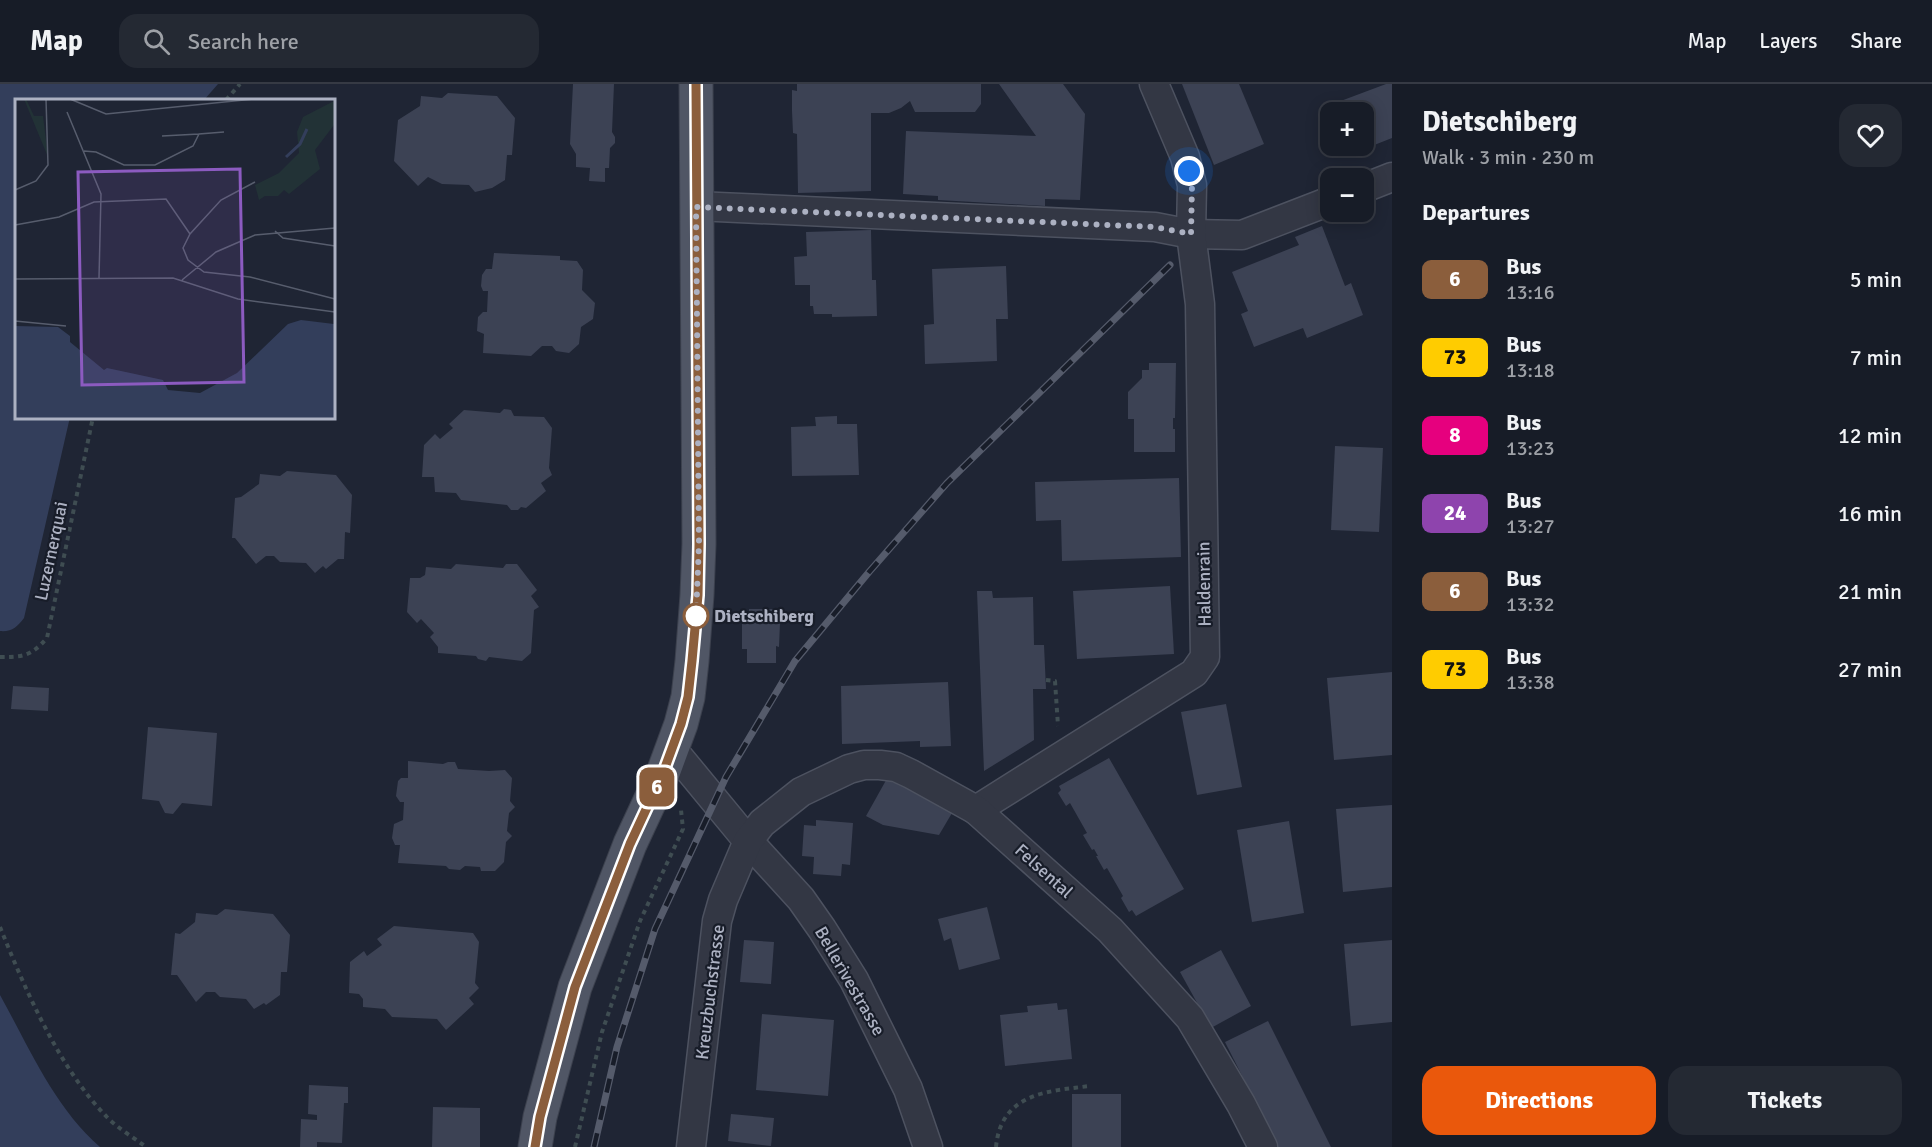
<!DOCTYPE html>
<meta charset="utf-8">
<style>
:root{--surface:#171c27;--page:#242933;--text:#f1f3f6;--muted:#9ea1a7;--line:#363a44;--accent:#ea580c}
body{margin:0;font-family:Signika,sans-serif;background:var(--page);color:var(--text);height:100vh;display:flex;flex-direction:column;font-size:22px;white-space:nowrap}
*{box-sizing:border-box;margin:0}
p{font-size:20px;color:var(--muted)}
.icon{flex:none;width:33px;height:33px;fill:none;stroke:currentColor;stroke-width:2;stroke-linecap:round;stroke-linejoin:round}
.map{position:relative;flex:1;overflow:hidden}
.panel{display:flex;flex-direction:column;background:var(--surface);width:540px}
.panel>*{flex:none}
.badge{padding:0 12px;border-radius:9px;font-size:21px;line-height:39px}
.tools{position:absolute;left:1320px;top:18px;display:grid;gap:12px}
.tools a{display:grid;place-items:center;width:54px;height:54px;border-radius:12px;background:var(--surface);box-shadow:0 3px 15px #0003,0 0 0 2px var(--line);font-size:30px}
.you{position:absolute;width:30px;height:30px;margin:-15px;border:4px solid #fff;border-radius:50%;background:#1a73e8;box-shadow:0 0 0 9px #1a73e833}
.map>.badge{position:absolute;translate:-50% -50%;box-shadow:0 0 0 3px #fff}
h2{padding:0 30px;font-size:22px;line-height:54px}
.round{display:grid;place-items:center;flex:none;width:63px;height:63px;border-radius:18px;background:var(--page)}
.headline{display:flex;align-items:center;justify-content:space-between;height:102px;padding:0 30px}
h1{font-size:28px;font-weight:800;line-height:45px}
.action{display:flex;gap:12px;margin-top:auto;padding:12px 30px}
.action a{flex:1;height:69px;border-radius:18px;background:var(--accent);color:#fff;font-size:24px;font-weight:800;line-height:69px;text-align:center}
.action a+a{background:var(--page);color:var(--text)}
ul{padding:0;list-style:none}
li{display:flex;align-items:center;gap:18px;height:78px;padding:0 30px}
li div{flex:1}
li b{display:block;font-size:22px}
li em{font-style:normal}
li .badge{min-width:66px;font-weight:700;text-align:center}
header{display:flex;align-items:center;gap:36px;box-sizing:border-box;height:84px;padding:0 30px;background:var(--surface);border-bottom:2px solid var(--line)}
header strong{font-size:28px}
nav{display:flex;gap:33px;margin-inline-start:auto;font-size:21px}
.search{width:420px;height:54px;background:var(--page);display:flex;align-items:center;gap:15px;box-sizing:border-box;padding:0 21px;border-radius:18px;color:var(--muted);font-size:22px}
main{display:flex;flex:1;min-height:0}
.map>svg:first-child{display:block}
.water{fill:#333e5b}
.building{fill:#3c4254}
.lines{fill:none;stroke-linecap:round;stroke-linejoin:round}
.street-casing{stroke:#4d5260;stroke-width:31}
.primary-casing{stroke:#3c414e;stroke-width:35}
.path{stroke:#3f4d52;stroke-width:4;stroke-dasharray:4.5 4.5;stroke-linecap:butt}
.street{stroke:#333744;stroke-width:28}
.primary{stroke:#505665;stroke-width:33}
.rail-casing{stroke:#555b6b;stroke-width:7}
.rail{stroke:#181d29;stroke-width:4.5;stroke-dasharray:14;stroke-linecap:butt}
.line-casing{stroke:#fff;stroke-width:14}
.line{stroke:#8b5e3c;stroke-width:9}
.walk{stroke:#acb1c2;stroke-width:6;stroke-dasharray:0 10.8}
.stop-dot{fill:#fff;stroke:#8b5e3c;stroke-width:3}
.labels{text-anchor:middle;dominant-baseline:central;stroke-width:4.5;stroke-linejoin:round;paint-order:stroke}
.street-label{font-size:18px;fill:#acb1c2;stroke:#181d29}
.stop-label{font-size:18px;font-weight:bold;fill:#acb1c2;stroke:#181d29;text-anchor:start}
.inset-river{fill:none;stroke:#333e5b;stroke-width:3}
.inset-road{fill:none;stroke:#575d6d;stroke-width:1.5}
.view{fill:#8c5bc0;fill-opacity:0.15;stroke:#8c5bc0;stroke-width:3}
.inset-edge{fill:none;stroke:#acb1c2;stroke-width:3}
</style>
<header>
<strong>Map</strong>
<div class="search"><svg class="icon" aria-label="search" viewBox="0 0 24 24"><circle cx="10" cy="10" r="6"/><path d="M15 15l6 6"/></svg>Search here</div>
<nav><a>Map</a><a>Layers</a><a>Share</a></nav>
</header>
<main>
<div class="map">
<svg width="1392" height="1063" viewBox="0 0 1392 1063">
<rect width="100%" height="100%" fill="#1f2534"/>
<g class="water">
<path d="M0 0H218L204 16H16V333H70L24 534C17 543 12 548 0 547Z"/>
<path d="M0 911C29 963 54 1023 100 1063H0Z"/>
</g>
<g class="building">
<path d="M573 0H614L612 48 615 53V59L610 64 609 84H605V98L589 97 590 84 576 83V70L570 60Z"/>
<path d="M797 0H981V20L975 28H915L910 17 901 24 889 29H871V107L798 109 797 50 793 49 792 27V6L797 7Z"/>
<path d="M999 0H1063L1085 30 1080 116 1045 115V122L938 116V112L903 110 906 47 1036 52Z"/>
<path d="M1182 0H1239L1264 60 1214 81Z"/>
<path d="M1386 0H1392V54L1349 71 1346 62H1364V28H1333L1330 21Z"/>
<path d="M448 9 497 12 515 34 512 71H507L505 96 492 104 475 108 469 101 442 100 428 93 418 102 394 77 398 36 420 22 421 12 442 14Z"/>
<path d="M1322 142 1345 202 1351 199 1363 231 1307 254 1303 244 1254 263 1241 230 1248 227 1232 188 1299 161 1295 153Z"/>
<path d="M871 146 872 196H876L877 232 832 233V230H814L813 222H810V201H795L794 173 807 172 806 148Z"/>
<path d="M494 169 560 172V176L577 177 583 186 582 206 595 219 593 235 581 243 579 260 569 269 556 267 552 262H542L531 272 483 269 484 250 477 247 478 233 483 228H487L488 207H483L481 202 482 191 486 185H492Z"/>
<path d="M1006 182 1008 235H996L997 277 925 280 924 241 934 240 932 185Z"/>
<path d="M1149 279H1176L1175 334H1173V345H1175V368H1134V335H1128V308L1142 294V286H1149Z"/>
<path d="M504 325 511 326 514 332 544 333 552 344 549 384 552 391 541 399 546 407 526 424 521 423 518 426H511L507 421 461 416 456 409 435 408 434 393H422L424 361 435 350 440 355 453 344 449 340 464 326 500 329Z"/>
<path d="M837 332V340H857L859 391 792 392 791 343 816 342 815 333Z"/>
<path d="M1335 362 1383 364 1379 448 1331 446Z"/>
<path d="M287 387 336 391 352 411 350 449 345 448 344 475H338L326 485 323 482 315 489 306 479 280 478 274 472H266L256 480 235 454H232L235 414 241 413 259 400 260 390 280 392Z"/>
<path d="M1179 394 1181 473 1062 477 1061 436 1036 437 1035 398Z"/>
<path d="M456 480 503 484 506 480H517L537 506 531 512 539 523 534 526 531 569 522 577 489 573 486 577 478 575 476 572 438 569V563L430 553 434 549 421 535 417 539 407 528 410 494H420L425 491 426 483 451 485Z"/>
<path d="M1170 502 1174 570 1077 575 1073 507Z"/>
<path d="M977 507H992L993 514 1033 513 1034 561H1044L1046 605H1033L1034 656 984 687Z"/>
<path d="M749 525H774V539H780L779 563 776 562V579H747V565H742V537L749 538Z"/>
<path d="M1392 588V671L1334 676 1327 594Z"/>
<path d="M948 598 951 662 920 663V657L842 660 841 602Z"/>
<path d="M13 602 49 604 48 627 11 625Z"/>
<path d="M1226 620 1242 703 1197 711 1181 628Z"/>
<path d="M148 643 217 649 212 722 182 719 173 730 165 729 159 717 142 715Z"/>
<path d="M1109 674 1184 805 1136 832 1132 826 1129 828 1121 814 1123 812 1107 784 1104 786 1096 772H1098L1094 765 1092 766 1083 751 1087 749 1070 719 1066 722 1058 709 1061 706 1059 702Z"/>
<path d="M408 677 443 680 448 678H455L458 685 489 687 505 686 512 694 510 717 515 723 509 729 507 747 512 752 506 758 504 778 495 787H481L480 783 465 782 460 786 449 785 446 782 398 779 400 761H395L392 754 394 740 403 736 404 718H400L396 712 398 697 401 694H408Z"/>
<path d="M889 691 952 729 939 751 883 741 866 732Z"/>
<path d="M1392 721V803L1343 808 1336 725Z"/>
<path d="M816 736 853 739 850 781 842 780 841 792 813 790 814 773 802 772 804 741 816 742Z"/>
<path d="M1289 737 1304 829 1252 838 1237 746Z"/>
<path d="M987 823 1000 875 959 886 951 854 944 857 938 835Z"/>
<path d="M225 825 273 830 290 851 287 888H281L280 911 266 921 264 919 254 925 246 915 220 913 215 908H206L196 918 177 891H171L175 849 180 850 195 838 196 829 217 831Z"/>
<path d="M394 842 473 849 479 858 475 899 479 904 469 914 474 920 446 946 437 935 392 933 385 925 363 923V915L359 910 349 909 350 878 364 867 367 872 382 861 377 855Z"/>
<path d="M744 856 774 858 771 900 740 898Z"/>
<path d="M1392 856V938L1351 942 1344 860Z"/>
<path d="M1221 866 1251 922 1211 944 1180 888Z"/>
<path d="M1057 919 1058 926 1067 925 1072 975 1005 982 1000 931 1028 928 1027 922Z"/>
<path d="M762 930 834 936 828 1012 756 1006Z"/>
<path d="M1268 937 1331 1063H1278L1225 958Z"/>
<path d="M309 1001 348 1003V1019H344L342 1059 317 1058V1063H300L301 1035 317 1036V1031L308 1030Z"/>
<rect x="1072" y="1010" width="49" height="53"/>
<path d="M433 1023 480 1024V1063H432Z"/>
<path d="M731 1030 774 1034 771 1062 728 1057Z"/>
</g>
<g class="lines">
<defs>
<g id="street">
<path d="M1364 104 1392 93"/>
<path d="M696 122 1155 143 1191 150 1242 151 1330 117"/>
<path d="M673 666 748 757 801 815 822 845 854 896 908 1005 928 1063"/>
<path d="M976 726 1194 589 1205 573 1200 220 1191 150 1192 101 1185 73 1154 0"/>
<path d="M691 1063 717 837 723 816 748 757 762 739 801 708 849 685 864 681H880L896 683 911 690 976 726 1110 846 1190 934 1241 1020 1263 1063"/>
</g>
<path id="primary" d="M535 1063 540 1033 575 903 630 760 663 689 681 640 688 613 692 577 697 511 699 460 696 0"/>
</defs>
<use href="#street" class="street-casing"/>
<use href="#primary" class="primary-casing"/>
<g class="path">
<path d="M226 16 240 0"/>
<path d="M0 573C24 573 31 572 47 554L93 333"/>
<path d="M1046 596 1055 597 1058 642"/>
<path d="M0 843C25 905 59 984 106 1032 117 1044 133 1053 146 1063"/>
<path d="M575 1063 602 948 640 837 683 745 681 726"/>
<path d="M996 1063C1001 1009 1048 1007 1090 1002"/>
</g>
<use href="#street" class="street"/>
<use href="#primary" class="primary"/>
<defs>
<path id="rail" d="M594 1063 617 963 655 845 726 693 795 577 869 488 947 399 1170 181"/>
</defs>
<use href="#rail" class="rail-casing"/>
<use href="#rail" class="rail"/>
</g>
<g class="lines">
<defs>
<path id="line" d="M535 1063 540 1033 575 903 630 760 663 689 681 640 688 613 692 577 698 511 699 460 696 0"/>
</defs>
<use href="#line" class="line-casing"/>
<use href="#line" class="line"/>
<path class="walk" d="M696 532 699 460 696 123 1155 143 1191 150 1192 101 1189 87"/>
</g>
<circle class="stop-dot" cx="696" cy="532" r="12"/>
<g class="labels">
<g class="street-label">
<text transform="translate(51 467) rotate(-78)">Luzernerquai</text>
<text transform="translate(1204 500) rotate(-91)">Haldenrain</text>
<text transform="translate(1044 787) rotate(42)">Felsental</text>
<text transform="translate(850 897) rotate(60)">Bellerivestrasse</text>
<text transform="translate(710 908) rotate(-83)">Kreuzbuchstrasse</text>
</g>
<g class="stop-label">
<text x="714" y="532">Dietschiberg</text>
</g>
</g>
<g transform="translate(15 15)">
<rect width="320" height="320" fill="#1f2534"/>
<path d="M9 0H11L19 17H28L33 58ZM319 2V26L300 51 305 70 274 95 269 91 263 97H250L244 101 240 86 264 74 284 54 282 33 288 18Z" fill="#223236"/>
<path d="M286 221 319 225V319H0V227L43 228 55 237V243L89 271 92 269 148 281 153 291 185 294 222 274 273 225Z" fill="#333e5b"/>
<path class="inset-river" d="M271 58 285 45 292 30"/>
<path class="inset-road" d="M55 0 91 15 239 0M52 13 86 95 84 179M147 37 184 35M69 52 81 53 109 66H140L178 47 184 35 209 33M240 83 206 101 175 135 168 149 173 161 189 173 235 178 320 200M0 91 21 82 33 66 31 0M0 126 44 118 79 103 151 100 175 135M260 132 268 139 320 147M0 180 158 179 223 200 320 213M167 181 201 153 240 136 320 129M0 222 51 227"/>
<path class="view" d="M225 70 229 283 67 286 63 73Z"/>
<rect width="320" height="320" class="inset-edge"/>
</g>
</svg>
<div class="tools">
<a>+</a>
<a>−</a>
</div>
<div class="you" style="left:1189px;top:87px"></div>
<b class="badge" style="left:657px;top:703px;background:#8b5e3c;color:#fff">6</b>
</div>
<section class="panel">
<div class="headline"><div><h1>Dietschiberg</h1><p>Walk · 3 min · 230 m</p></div><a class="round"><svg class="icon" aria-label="heart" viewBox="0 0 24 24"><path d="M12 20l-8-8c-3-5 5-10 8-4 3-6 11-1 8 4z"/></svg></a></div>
<h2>Departures</h2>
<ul>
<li><span class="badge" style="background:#8b5e3c;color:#fff">6</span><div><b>Bus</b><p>13:16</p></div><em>5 min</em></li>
<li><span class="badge" style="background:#fc0;color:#111">73</span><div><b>Bus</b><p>13:18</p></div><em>7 min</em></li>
<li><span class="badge" style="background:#e6007e;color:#fff">8</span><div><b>Bus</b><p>13:23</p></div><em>12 min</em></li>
<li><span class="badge" style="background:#8e44ad;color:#fff">24</span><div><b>Bus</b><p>13:27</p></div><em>16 min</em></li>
<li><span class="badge" style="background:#8b5e3c;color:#fff">6</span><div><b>Bus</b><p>13:32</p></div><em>21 min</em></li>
<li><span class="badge" style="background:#fc0;color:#111">73</span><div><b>Bus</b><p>13:38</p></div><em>27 min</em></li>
</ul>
<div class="action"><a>Directions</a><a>Tickets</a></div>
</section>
</main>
